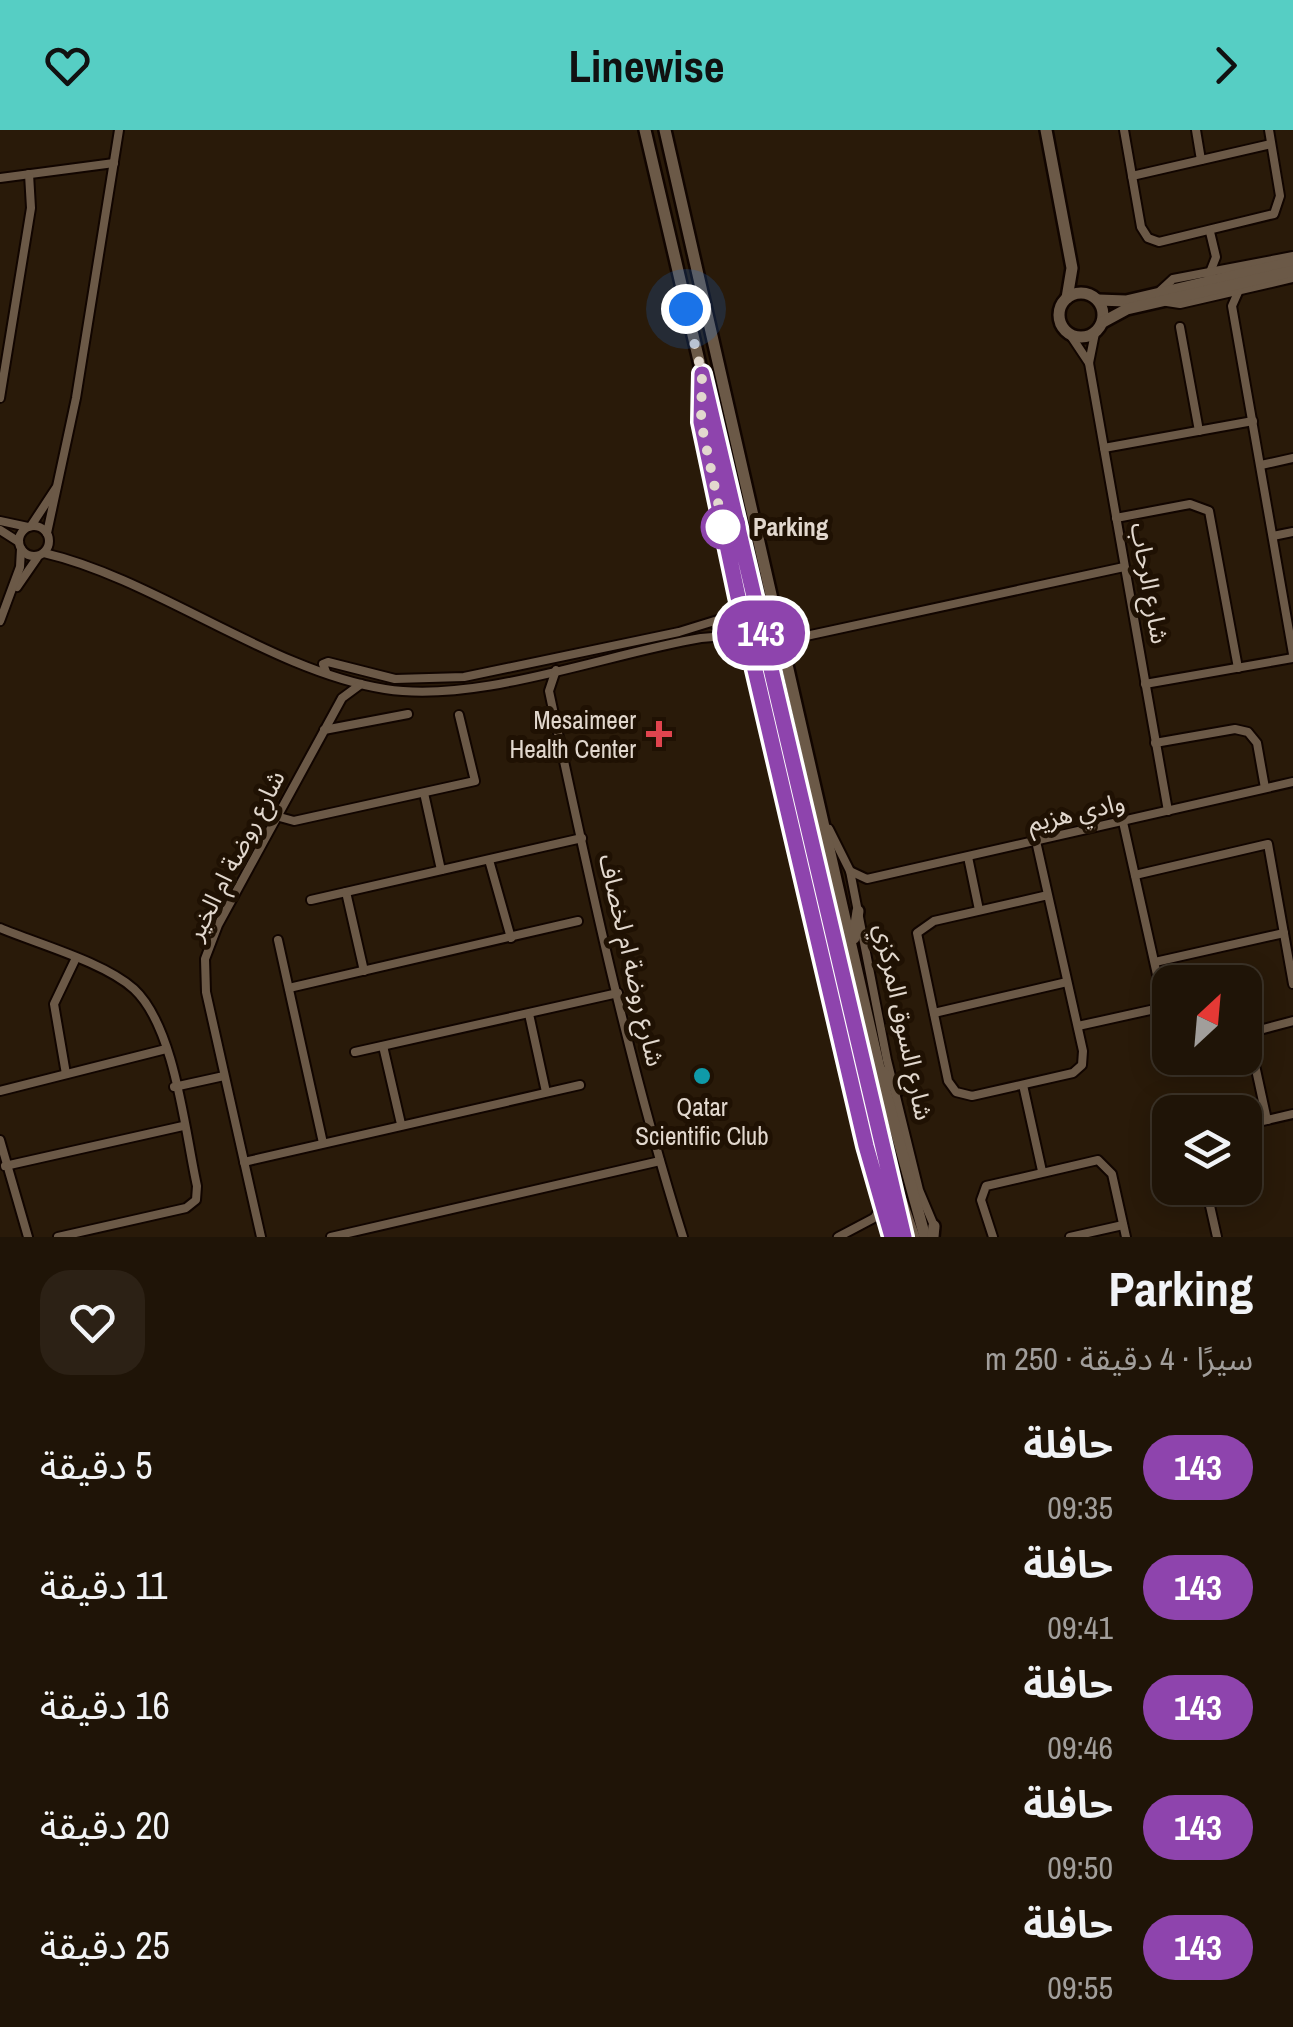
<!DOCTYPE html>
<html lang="ar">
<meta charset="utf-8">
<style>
:root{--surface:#1f1407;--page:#2c2115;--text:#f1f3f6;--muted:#a19e9b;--line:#3c3328;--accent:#56cec4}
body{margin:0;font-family:"Archivo Narrow","Noto Sans Arabic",sans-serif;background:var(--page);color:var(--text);direction:rtl;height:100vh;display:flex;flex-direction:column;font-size:38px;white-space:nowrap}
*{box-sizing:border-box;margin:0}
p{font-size:32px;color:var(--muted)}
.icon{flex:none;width:55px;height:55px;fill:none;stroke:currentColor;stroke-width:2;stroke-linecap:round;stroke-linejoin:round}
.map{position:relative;height:1107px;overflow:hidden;direction:ltr}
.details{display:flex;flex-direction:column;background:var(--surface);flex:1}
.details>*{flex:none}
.badge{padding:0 20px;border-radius:32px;font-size:35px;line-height:65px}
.needle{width:65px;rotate:26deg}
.tools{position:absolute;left:1152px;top:835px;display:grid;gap:20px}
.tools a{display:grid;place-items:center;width:110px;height:110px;border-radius:20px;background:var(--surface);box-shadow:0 5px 25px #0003,0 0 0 2px var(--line);font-size:50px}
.you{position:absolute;width:50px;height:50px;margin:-25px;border:8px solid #fff;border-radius:50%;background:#1a73e8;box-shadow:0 0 0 15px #1a73e833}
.map>.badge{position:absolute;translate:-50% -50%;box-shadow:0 0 0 5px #fff}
.round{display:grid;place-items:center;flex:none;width:105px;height:105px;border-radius:30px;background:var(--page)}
.head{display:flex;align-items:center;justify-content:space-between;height:170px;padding:0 40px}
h1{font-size:48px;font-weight:700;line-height:75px}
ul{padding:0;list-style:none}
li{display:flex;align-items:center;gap:30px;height:120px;padding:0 40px}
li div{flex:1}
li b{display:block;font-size:38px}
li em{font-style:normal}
li .badge{min-width:110px;font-weight:700;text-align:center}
header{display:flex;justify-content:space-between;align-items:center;height:130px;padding:0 40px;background:var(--accent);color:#111;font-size:45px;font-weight:700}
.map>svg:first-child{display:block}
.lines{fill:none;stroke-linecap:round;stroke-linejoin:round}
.street-casing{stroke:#110500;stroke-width:12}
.secondary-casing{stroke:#110500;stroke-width:16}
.street{stroke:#6b5947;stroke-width:8}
.secondary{stroke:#6b5947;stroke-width:11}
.line-casing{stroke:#fff;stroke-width:22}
.line{stroke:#8e44ad;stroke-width:15}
.walk{stroke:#e2d8ce;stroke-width:10;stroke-dasharray:0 18}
.stop-dot{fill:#fff;stroke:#8e44ad;stroke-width:5}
.health-dot{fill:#e0444e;stroke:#1f1103;stroke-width:4}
.culture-dot{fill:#0f9aa8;stroke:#1f1103;stroke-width:4}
.labels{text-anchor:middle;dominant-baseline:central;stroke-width:10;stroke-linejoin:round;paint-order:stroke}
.stop-label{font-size:25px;font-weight:bold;fill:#e2d8ce;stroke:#1f1103;text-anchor:start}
.street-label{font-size:25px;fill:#e2d8ce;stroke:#1f1103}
.poi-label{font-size:25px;fill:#e2d8ce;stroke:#1f1103;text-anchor:end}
</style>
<header><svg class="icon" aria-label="forward" viewBox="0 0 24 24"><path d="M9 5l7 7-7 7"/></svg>Linewise<svg class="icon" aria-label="heart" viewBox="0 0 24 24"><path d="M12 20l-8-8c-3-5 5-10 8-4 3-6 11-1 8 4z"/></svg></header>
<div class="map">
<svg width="1293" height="1107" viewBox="0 0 1293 1107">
<rect width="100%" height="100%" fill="#291a09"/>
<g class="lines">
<defs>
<g id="street">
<path d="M1124 0 1141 97 1148 108 1159 112 1274 84 1280 66 1269 0"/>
<path d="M1196 0 1201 30"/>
<path d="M1132 46 1271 14"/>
<path d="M0 48 114 33"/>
<path d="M1209 145 1216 127 1210 102"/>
<path d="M1239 160 1232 176 1293 524"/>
<path d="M1160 161 1173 149 1293 126"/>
<path d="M1167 172 1180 174 1293 148"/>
<path d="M1180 197 1199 301"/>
<path d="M1095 203 1089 233 1168 681"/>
<path d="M1071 206 1089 233"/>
<path d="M702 254 703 303 754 539 866 1016 892 1107"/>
<path d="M0 268 31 78 29 44"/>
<path d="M1104 318 1253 291"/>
<path d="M1261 335 1293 328"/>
<path d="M1116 388 1190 374 1209 381 1238 538"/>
<path d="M0 391 28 397"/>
<circle cx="34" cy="411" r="15"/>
<path d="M31 396 56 358"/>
<path d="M0 400 19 412"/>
<path d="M47 403 76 268 119 0"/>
<path d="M1273 406 1293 402"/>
<path d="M44 423C156 449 271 541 385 559 479 574 605 524 701 508L737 505 748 511"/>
<path d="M17 457 37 428"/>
<path d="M0 491 20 437 21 419"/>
<path d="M716 496 732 493 734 505"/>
<path d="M783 511 1124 437"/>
<path d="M556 540 549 561C588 744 627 929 683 1107"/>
<path d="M326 542 323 534 328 532 395 549 464 547 679 502 721 489 737 472"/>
<path d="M1145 554 1293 528"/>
<path d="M324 600 408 584"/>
<path d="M1155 613 1235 599 1248 602 1257 613 1265 658"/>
<path d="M424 663 441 740"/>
<path d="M276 686 294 691 475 651 459 585"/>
<path d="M1123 692 1170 903"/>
<path d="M829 699 850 741 887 930 919 1060 935 1098"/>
<path d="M1036 711 1083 921 1082 935 1073 943 972 966 956 962 948 951 917 803 934 791 1048 765"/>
<path d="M968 727 979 780"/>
<path d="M489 730 511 808"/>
<path d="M850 741 867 749 1293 652"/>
<path d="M1135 745 1268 714 1293 854"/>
<path d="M346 762 364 841"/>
<path d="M311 770 582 708"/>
<path d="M0 798C38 814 104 832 134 859 175 897 185 1002 197 1056L196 1070 186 1078 58 1107"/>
<path d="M278 810 323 1013"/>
<path d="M1155 832 1284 803"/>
<path d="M289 858 578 791"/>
<path d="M934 883 1067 852"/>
<path d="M529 884 546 962"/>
<path d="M1078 896 1164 877"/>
<path d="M1248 903 1267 990"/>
<path d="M1245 904 1293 891"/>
<path d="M383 916 401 994"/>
<path d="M355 922 618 863"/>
<path d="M66 944 54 874 75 830"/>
<path d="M1023 955 1042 1041"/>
<path d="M174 957 224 946"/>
<path d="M0 961 166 919"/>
<path d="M1245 995 1293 984"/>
<path d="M0 1010 28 1107"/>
<path d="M244 1032 580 955"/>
<path d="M5 1036 183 996"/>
<path d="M1206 1058 1217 1107"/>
<path d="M261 1107 206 862 205 829 218 795 342 568 361 554"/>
<path d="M331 1107 660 1031"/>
<path d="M838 1107 874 1088 882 1077"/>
<path d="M993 1107 981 1070 986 1056 1098 1030 1112 1044 1126 1107"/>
<path d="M1070 1107 1123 1095"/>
</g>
<g id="secondary">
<path d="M645 0 904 1107"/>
<path d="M665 0 879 938 925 1107"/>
<path d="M1046 0 1072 138 1067 168"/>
<circle cx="1081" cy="185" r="22"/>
<path d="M1098 170 1126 171 1293 132"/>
<path d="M1103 192 1127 179 1293 141"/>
<path d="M809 764 814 741"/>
<path d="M854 808 858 781"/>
<path d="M834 872 848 894"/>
<path d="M881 941 898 960"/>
<path d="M891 1041 914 1107"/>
<path d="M933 1107 934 1096"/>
</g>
</defs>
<use href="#street" class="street-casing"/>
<use href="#secondary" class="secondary-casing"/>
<use href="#street" class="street"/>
<use href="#secondary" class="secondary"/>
</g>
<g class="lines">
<defs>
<path id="line" d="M892 1107 866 1016 738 467 701 292 702 244 904 1107"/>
</defs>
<use href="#line" class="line-casing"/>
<use href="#line" class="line"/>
<path class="walk" d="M686 179 702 244 701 292 724 401 723 397"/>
</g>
<circle class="stop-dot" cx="723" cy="397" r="20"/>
<path class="health-dot" d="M654 589h10v10h10v10h-10v10h-10v-10h-10v-10h10z"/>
<circle class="culture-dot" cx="702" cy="946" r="10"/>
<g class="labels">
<g class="stop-label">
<text x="753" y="397">Parking</text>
</g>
<g class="street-label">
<text transform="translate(1150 453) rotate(80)">شارع الرحاب</text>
<text transform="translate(1076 682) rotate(-13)">وادي هزيم</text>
<text transform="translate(235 725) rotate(-63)">شارع روضة ام الخير</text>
<text transform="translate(632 830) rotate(77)">شارع روضة ام لخصاف</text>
<text transform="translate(904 892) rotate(78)">شارع السوق المركزي</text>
</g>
<g class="poi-label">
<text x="636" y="590">Mesaimeer<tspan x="636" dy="29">Health Center</tspan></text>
<text x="702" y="977" text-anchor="middle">Qatar<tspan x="702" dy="29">Scientific Club</tspan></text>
</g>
</g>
</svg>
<div class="tools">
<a><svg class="needle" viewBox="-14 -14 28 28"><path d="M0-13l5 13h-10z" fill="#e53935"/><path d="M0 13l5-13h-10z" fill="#a19e9b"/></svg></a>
<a><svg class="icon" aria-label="layers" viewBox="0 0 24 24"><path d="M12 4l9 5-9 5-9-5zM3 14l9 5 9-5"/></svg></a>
</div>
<div class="you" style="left:686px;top:179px"></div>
<b class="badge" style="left:761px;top:503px;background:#8e44ad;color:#fff">143</b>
</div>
<section class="details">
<div class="head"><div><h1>Parking</h1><p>سيرًا · 4 دقيقة · 250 m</p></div><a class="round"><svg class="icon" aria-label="heart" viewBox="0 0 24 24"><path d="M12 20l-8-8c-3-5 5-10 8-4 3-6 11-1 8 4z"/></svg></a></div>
<ul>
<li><span class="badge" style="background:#8e44ad;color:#fff">143</span><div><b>حافلة</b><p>09:35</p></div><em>5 دقيقة</em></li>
<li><span class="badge" style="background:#8e44ad;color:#fff">143</span><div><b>حافلة</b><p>09:41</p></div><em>11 دقيقة</em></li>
<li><span class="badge" style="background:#8e44ad;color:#fff">143</span><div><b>حافلة</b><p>09:46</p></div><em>16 دقيقة</em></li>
<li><span class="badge" style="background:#8e44ad;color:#fff">143</span><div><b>حافلة</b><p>09:50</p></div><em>20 دقيقة</em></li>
<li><span class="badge" style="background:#8e44ad;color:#fff">143</span><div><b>حافلة</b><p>09:55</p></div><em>25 دقيقة</em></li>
</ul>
</section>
